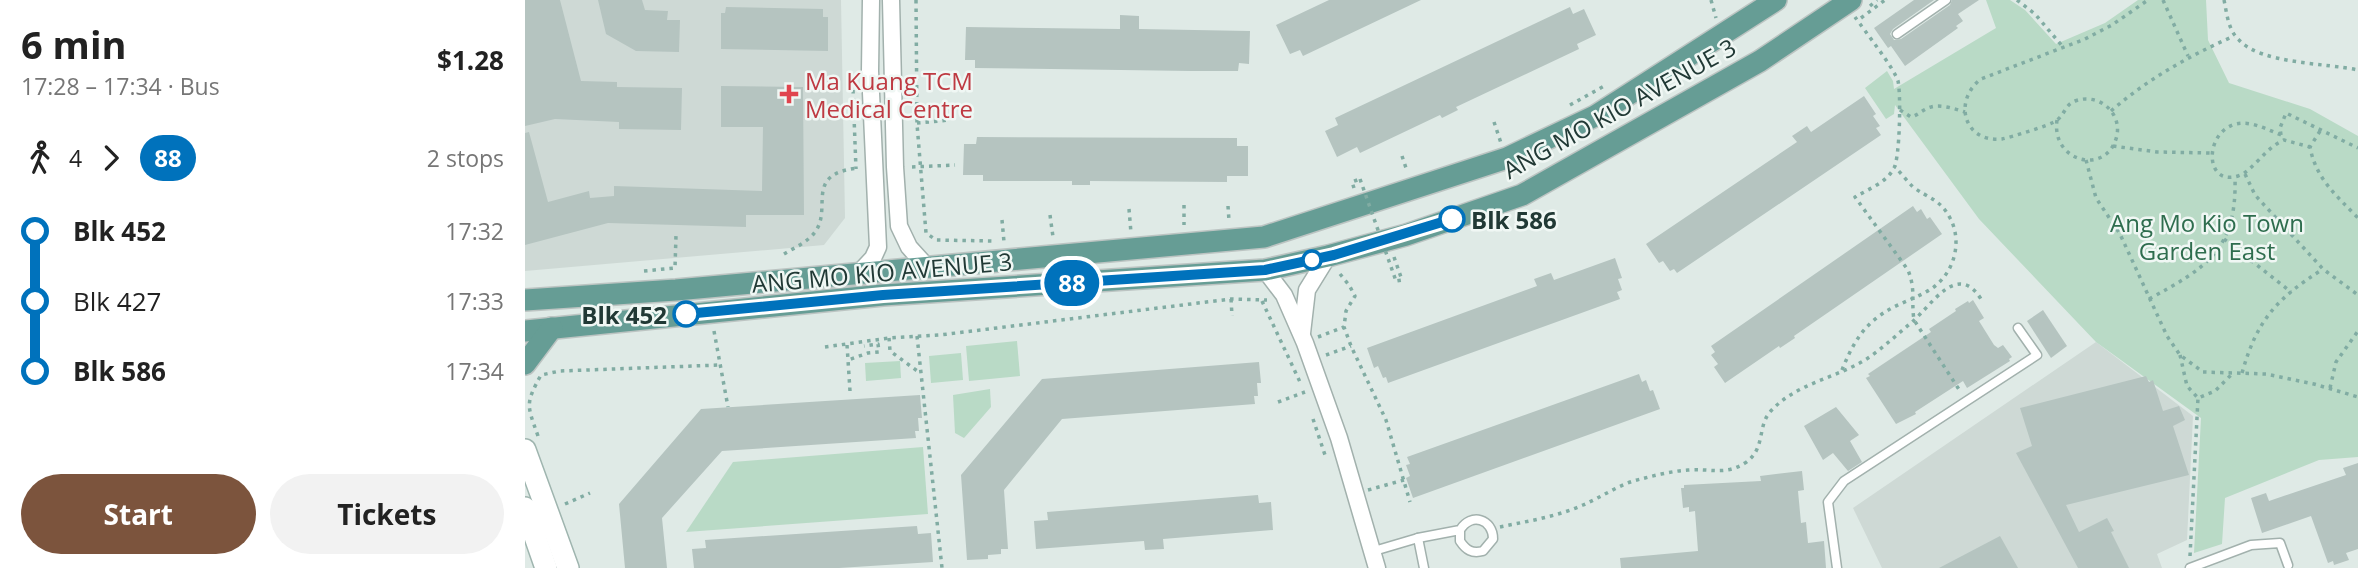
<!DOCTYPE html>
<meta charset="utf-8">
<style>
:root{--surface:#fff;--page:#f2f2f2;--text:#222;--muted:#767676;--accent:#7c543d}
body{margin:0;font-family:"Open Sans",sans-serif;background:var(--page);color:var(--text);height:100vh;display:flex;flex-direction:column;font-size:26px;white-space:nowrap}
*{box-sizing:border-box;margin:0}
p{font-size:23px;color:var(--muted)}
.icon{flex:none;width:38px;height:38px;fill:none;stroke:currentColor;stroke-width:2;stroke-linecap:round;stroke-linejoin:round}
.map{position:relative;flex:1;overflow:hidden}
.panel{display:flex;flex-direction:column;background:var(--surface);width:525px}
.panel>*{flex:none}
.badge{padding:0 14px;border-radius:23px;font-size:24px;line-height:46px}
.map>.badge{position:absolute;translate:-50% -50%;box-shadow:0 0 0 4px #fff}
.legs{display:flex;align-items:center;gap:10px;height:77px;padding:0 21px;font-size:23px}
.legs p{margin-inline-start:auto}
.overview{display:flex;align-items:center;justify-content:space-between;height:119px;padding:0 21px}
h1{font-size:38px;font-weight:700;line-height:52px}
.action{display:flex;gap:14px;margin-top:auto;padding:14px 21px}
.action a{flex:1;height:80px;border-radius:42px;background:var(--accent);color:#fff;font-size:28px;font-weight:700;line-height:80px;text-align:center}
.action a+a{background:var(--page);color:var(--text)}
ul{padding:0 21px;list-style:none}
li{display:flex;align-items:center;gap:24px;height:70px;font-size:26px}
li i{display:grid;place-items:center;width:10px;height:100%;margin:0 9px;background:currentColor}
li i::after{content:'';width:18px;height:18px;margin:-9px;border:5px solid;border-radius:50%;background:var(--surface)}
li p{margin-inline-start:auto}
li:first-child i{background:linear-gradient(#0000 50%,currentColor 0)}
li:last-child i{background:linear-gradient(currentColor 50%,#0000 0)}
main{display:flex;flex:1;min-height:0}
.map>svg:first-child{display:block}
.built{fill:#ced9d5}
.green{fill:#b9dac6}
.building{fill:#b5c4c0}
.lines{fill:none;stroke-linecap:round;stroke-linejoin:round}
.lane-casing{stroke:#a2b1ad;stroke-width:11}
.street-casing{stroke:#a2b1ad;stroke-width:19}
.secondary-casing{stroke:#9fb5af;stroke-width:24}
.primary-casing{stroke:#bcc4c2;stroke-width:24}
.path{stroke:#81aca3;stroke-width:3.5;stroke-dasharray:3.5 5;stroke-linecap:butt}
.lane{stroke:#fff;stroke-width:8}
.street{stroke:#fff;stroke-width:16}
.secondary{stroke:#fff;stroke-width:21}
.primary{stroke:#669d95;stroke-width:21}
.path-bridge{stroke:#81aca3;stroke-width:3.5;stroke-dasharray:3.5 5;stroke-linecap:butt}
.line-1-casing{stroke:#fff;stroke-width:16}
.line-1{stroke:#0072bc;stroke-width:10}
.health-dot{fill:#e0444e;stroke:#f0f7f4;stroke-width:2.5}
.stop-1-dot{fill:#fff;stroke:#0072bc;stroke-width:3.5}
.labels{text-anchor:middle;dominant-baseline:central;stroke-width:5;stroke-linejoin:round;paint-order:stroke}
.health-label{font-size:24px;fill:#be3a42;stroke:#f0f7f4;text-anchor:start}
.street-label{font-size:24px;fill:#213935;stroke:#f0f7f4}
.stop-label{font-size:24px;font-weight:bold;fill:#213935;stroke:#f0f7f4;text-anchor:start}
.park-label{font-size:24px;fill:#2e6d4e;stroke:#f0f7f4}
</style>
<main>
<section class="panel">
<div class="overview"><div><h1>6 min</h1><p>17:28 – 17:34 · Bus</p></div><b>$1.28</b></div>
<div class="legs"><svg class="icon" aria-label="walk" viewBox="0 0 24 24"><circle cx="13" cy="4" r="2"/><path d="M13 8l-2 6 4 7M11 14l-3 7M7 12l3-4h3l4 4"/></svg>4<svg class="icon" aria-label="forward" viewBox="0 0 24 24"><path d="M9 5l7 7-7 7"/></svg><b class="badge" style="background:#0072bc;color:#fff">88</b><p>2 stops</p></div>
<ul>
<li><i style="color:#0072bc"></i><b>Blk 452</b><p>17:32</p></li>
<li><i style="color:#0072bc"></i><span>Blk 427</span><p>17:33</p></li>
<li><i style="color:#0072bc"></i><b>Blk 586</b><p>17:34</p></li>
</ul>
<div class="action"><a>Start</a><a>Tickets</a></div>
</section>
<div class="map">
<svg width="1833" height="568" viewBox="0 0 1833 568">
<rect width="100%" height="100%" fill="#dfeae6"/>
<g class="built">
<path d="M0 0H316L320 218 299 245 0 271Z"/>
<path d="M1571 342 1668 416 1662 540 1632 554 1637 568H1357L1328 508Z"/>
</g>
<g class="green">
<path d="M1461 0H1485L1500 10 1531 44 1580 23 1613 0H1681L1683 40 1704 83 1785 109 1833 136V457L1794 460 1700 498 1697 544 1669 553 1676 418 1571 342 1454 219 1370 105 1369 114 1361 119 1340 88 1362 71 1368 81 1369 89 1471 28Z"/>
<path d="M492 341 495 376 444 381 441 346Z"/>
<path d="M436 353 438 380 406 383 404 356Z"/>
<path d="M375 361 376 378 341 381 340 363Z"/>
<path d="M465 389 466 407 439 438 430 433 428 395Z"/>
<path d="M398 447 403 514 161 532 208 462Z"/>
</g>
<g class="building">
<path d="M0 0H35L56 81 92 82V87L157 88 156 130 94 129V122L30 119 0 126Z"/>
<path d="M73 0H117L120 10 143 11 142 20H155L154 52 111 51 81 34Z"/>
<path d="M804 0H896L778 56 775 50 765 54 751 25Z"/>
<path d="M1389 0H1409L1368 29 1365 34 1369 40 1376 39 1425 5 1427 0H1454L1433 14 1438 21 1431 26 1433 28 1380 66 1366 46 1363 48 1349 28Z"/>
<path d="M201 7 298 9V17H303V51L196 49V13H200Z"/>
<path d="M1045 7 1048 14 1059 9 1071 35 1052 44 1054 49 931 107 933 110 917 118 915 115 835 153 832 147 812 157 800 131 813 125 810 118Z"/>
<path d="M595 15 614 16V29L725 31 724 64 714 63 713 71H666L450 68V60H440L441 27 595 29Z"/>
<path d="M196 86 278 87 279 215H221V227L83 223 0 245V133L4 132 23 202 64 191 65 198 89 196V186L237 191 238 127H196Z"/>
<path d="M1339 96 1351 114 1348 116 1355 126 1351 128 1356 135 1152 273 1149 269 1145 271 1138 261 1134 263 1121 244 1272 142 1267 136 1282 126 1286 132Z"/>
<path d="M452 137 712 138V146H723V176H702V182L565 181V185H547V181H458V175H438L439 144H451Z"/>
<path d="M1388 206 1392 212 1396 209 1402 219 1405 217 1417 234 1269 336 1270 338 1255 348 1254 346 1200 383 1189 367 1193 364 1186 355 1190 352 1186 346Z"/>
<path d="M1090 258 1097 278 1093 279 1097 290 1092 292 1095 299 863 383 861 377 858 378 853 366 849 368 842 348 1012 286 1009 279 1026 273 1029 280Z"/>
<path d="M1448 300 1459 318 1454 321 1469 345 1473 348 1478 345 1487 357 1484 359 1485 361 1442 388 1438 381 1390 412 1391 414 1371 424 1341 378 1345 376 1343 374 1406 332 1404 329 1431 311 1430 309 1443 301 1444 303Z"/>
<path d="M1518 310 1542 346 1526 358 1502 321Z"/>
<path d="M734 362 736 383H732L733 396H729L730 404 537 419 479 490 483 549H476V554L463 555V559L442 560 436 475 517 379Z"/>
<path d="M1114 374 1117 382 1121 380 1125 391 1128 390 1135 409 888 498 881 478 885 476 881 465 885 464 882 457Z"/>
<path d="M1621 376 1624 382 1628 380 1638 411 1654 406 1660 420 1648 426 1664 475 1541 505 1554 532 1582 518 1589 531 1586 532 1604 568H1553L1491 453 1507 446 1495 408Z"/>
<path d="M395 395 397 418H393L394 431H390L391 438 197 451 137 518 142 568H100L94 504 176 409Z"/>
<path d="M1311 407 1334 435 1325 441 1337 462 1323 471 1308 453 1298 460 1279 426Z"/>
<path d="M1833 463V549L1821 553 1824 560 1809 565 1808 561 1803 563 1786 516 1737 533 1726 498 1741 493 1744 501 1821 475 1818 468Z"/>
<path d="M1277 471 1279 490 1273 491 1276 523 1281 522 1283 543 1299 541 1301 568H1096L1095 558 1173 551 1170 511 1164 512V507L1158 508 1156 488H1159V485L1236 481 1235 476Z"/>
<path d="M733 495 734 503 746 502 748 530 638 539 639 549 620 550 619 541 511 549 509 521 523 520 522 512Z"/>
<path d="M392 526 393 534 406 533 408 562 314 568H169L167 549 181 548 180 540Z"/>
<path d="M1475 536 1493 568H1414Z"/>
</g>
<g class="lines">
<defs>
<g id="lane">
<path d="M1372 34 1421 0"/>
<path d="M893 538 899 568"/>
<path d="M849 551 893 538 935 530C946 512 968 519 968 539L958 551C947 554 941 550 935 541V530"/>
<path d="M1312 568 1303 502 1319 481 1512 355 1493 328"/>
<path d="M1665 568 1726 545 1755 543 1763 565"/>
</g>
<g id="street">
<path d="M366 0 370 167 374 226 384 247 403 268"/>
<path d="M740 270 759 295 780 343 814 438 852 568"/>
<path d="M333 274 348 258 353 247 345 71 346 0"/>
<path d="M777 333 782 290 803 256"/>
</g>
<g id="secondary">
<path d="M0 450 43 568"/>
<path d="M0 508 21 568"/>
</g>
<g id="primary">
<path d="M0 300 151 290 739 237 982 158 1070 116 1251 0"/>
<path d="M0 331 358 295 740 270 803 256 881 235 997 195 1235 61 1326 0"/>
<path d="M0 364 27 328"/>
</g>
</defs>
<use href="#lane" class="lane-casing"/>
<use href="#street" class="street-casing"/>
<use href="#secondary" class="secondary-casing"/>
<use href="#primary" class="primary-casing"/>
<g class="path">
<path d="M391 0 392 124 401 233 411 240 468 241"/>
<path d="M1186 0 1191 18"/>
<path d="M1492 0 1510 14 1538 47"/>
<path d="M1638 0 1663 56"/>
<path d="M1699 0C1702 14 1703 30 1714 40 1736 64 1801 63 1833 70"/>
<path d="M1345 6 1352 0"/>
<path d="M1330 17C1339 30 1369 68 1373 81 1376 93 1375 157 1369 168 1362 182 1344 189 1330 197L1383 270C1391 290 1386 301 1389 320L1435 391"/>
<path d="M1336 18 1360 0"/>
<path d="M328 90 331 169"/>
<path d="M1045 105 1081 85"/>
<path d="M1375 110 1386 117C1394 115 1398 109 1406 107 1416 104 1430 109 1440 112"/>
<path d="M1586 111C1624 78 1664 56 1709 36"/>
<path d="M1532 120C1526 161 1579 176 1591 139 1599 114 1574 92 1550 101 1540 105 1540 114 1532 120 1527 125 1486 137 1477 139 1438 143 1428 100 1456 79L1560 39 1587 25 1623 0"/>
<path d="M969 122 976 143"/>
<path d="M392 123 425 120"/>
<path d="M1795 131 1785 147C1791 179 1811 195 1833 218"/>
<path d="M1756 135C1746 131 1736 126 1726 124 1680 115 1674 188 1713 176 1727 172 1741 147 1759 140L1785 147"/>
<path d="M1756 135 1755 128 1761 113 1833 148"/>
<path d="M1588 146 1632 152 1686 153"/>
<path d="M877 156 882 171"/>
<path d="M1561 160 1571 198 1595 234 1642 336 1655 355 1678 372 1741 374 1789 384 1833 397"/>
<path d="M387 167 430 165"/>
<path d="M1720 174 1730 195 1798 269 1833 295"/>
<path d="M829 188 827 182 835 179"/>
<path d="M659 205V225"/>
<path d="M703 206 704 221"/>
<path d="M604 209 606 233"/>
<path d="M525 215 528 237"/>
<path d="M477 220 479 242"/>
<path d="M1699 239 1766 292"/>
<path d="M259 254C269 248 283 242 290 232 308 208 278 174 333 168"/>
<path d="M869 257 877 280 871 281"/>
<path d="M119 271 150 268 151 235"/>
<path d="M815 274 824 285 830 296 821 311 819 327 826 346 861 420 885 502"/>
<path d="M706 299 707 316"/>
<path d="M1624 299C1681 268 1712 250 1710 178"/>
<path d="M737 301 775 382"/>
<path d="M189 331 203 407"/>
<path d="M392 336 417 568"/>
<path d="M793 337 819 327"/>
<path d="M364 338 365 351 395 373"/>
<path d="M322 345 323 360"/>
<path d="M300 347 364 338 415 335 706 299 742 300"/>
<path d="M801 355 826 346"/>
<path d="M1655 355 1662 386 1673 398 1690 391 1707 374"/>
<path d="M1317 370C1325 350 1335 330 1353 317 1369 304 1389 300 1406 289 1429 274 1438 242 1425 218 1415 199 1403 198 1388 187 1382 181 1376 173 1370 167"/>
<path d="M1717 373C1732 320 1751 299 1798 269"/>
<path d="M1805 388 1811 362 1833 331"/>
<path d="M325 391 323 360 343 353 354 352 353 344 339 346"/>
<path d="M753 402 780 392"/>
<path d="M788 419 801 458"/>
<path d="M13 436C2 405 0 404 16 375L35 371 195 365"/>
<path d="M843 490 879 480"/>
<path d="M40 504 65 493"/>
<path d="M975 527C1003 521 1031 517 1058 505 1077 497 1096 483 1116 479 1131 475 1148 471 1163 470 1184 468 1200 476 1220 463 1241 449 1232 427 1245 412 1271 382 1315 378 1346 356 1361 345 1374 333 1387 322 1407 305 1432 261 1456 299"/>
<path d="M1665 556 1673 398"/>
</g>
<use href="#lane" class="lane"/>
<use href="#street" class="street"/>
<use href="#secondary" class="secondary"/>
<use href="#primary" class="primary"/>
<path class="path-bridge" d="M835 179 871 281"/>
</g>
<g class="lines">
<defs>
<path id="line-1" d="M161 314 358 295 740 270 809 255 927 219"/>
</defs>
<use href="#line-1" class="line-1-casing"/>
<use href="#line-1" class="line-1"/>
</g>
<path class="health-dot" d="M260.5 83.5h7v7h7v7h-7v7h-7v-7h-7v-7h7z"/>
<g class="stop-1-dot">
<circle cx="927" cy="219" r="12"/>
<circle cx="787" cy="260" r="9"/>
<circle cx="161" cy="314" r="12"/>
</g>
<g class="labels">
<g class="health-label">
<text x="280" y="80">Ma Kuang TCM<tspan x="280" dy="28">Medical Centre</tspan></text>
</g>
<g class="street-label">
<text transform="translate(1094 108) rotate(-29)">ANG MO KIO AVENUE 3</text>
<text transform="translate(357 272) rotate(-5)">ANG MO KIO AVENUE 3</text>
</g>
<g class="stop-label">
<text x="946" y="219">Blk 586</text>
<text x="142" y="314" text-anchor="end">Blk 452</text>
</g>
<g class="park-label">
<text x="1682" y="222">Ang Mo Kio Town<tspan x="1682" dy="28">Garden East</tspan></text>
</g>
</g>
</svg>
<b class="badge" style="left:547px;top:283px;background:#0072bc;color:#fff">88</b>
</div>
</main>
